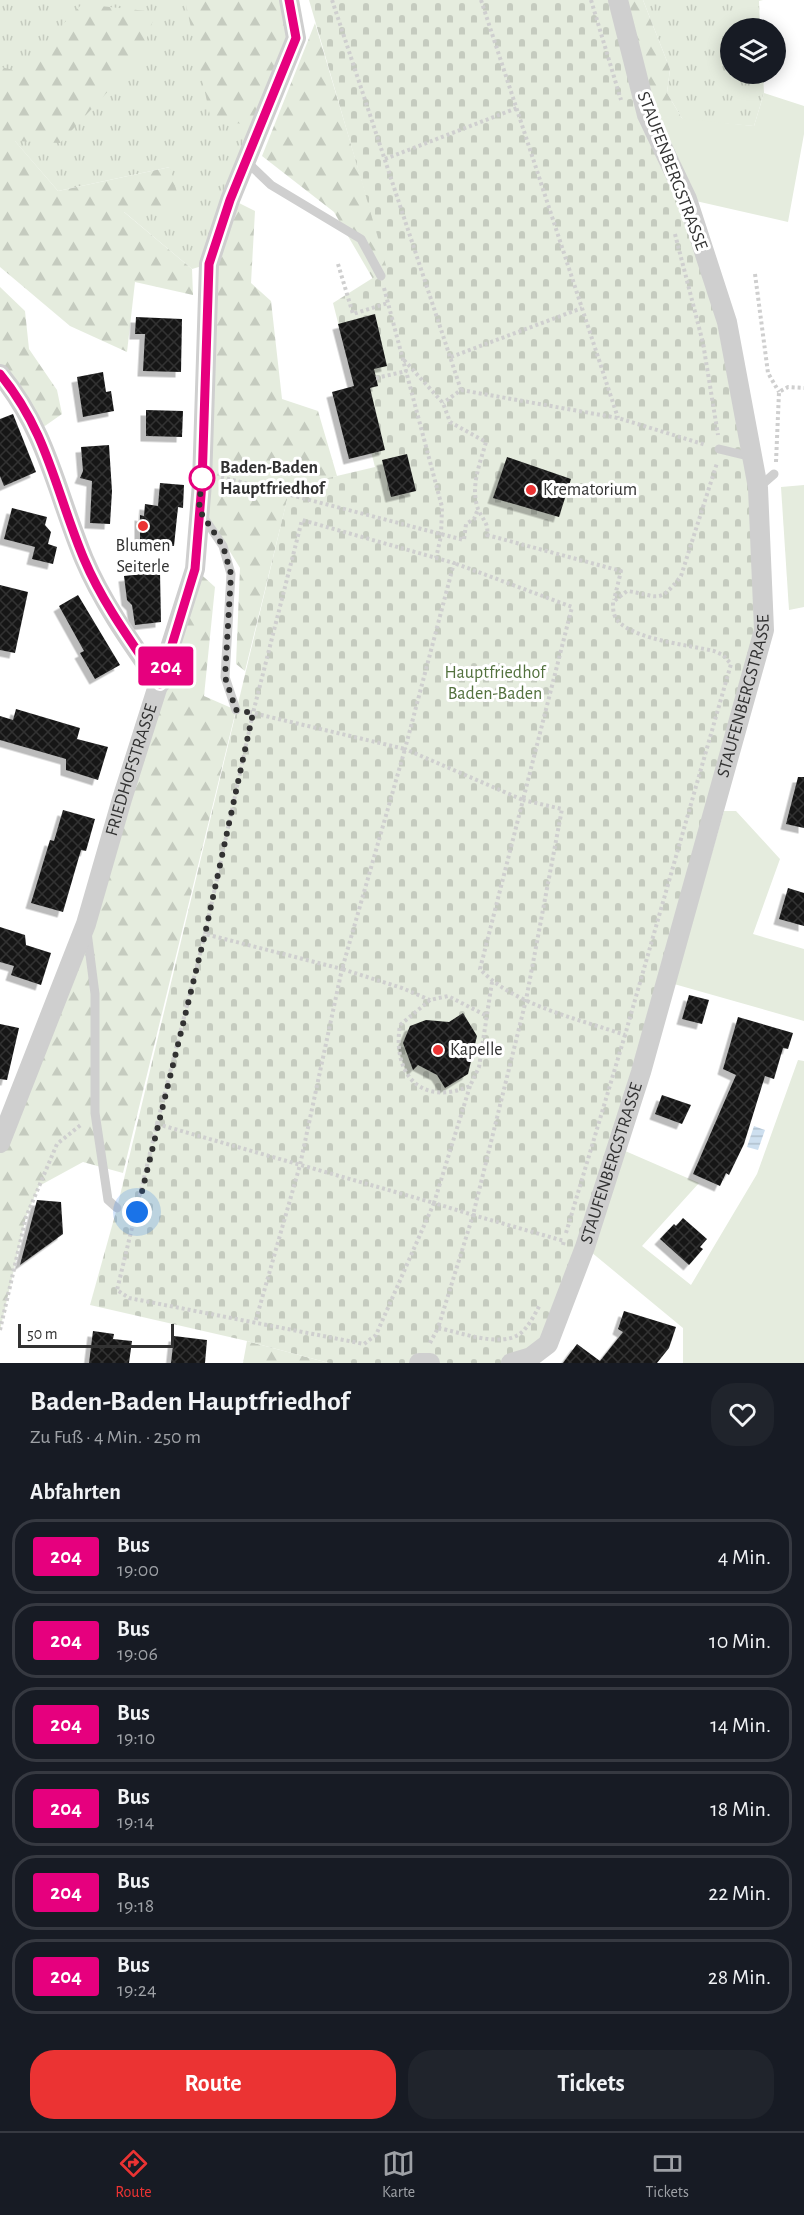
<!DOCTYPE html>
<html lang="de">
<meta charset="utf-8">
<style>
:root{--surface:#171b24;--page:#20242c;--text:#f1f3f6;--muted:#9ea1a6;--line:#363941;--accent:#eb3333}
body{margin:0;font-family:"Alegreya Sans",sans-serif;background:var(--page);color:var(--text);height:100vh;display:flex;flex-direction:column;font-size:22px;white-space:nowrap}
*{box-sizing:border-box;margin:0}
p{font-size:20px;color:var(--muted)}
.icon{flex:none;width:33px;height:33px;fill:none;stroke:currentColor;stroke-width:2;stroke-linecap:round;stroke-linejoin:round}
.map{position:relative;height:1363px;overflow:hidden}
.drawer{display:flex;flex-direction:column;background:var(--surface);flex:1}
.drawer>*{flex:none}
.badge{padding:0 12px;border-radius:4px;font-size:21px;line-height:39px}
.buttons{position:absolute;left:720px;top:18px;display:grid;gap:12px}
.buttons a{display:grid;place-items:center;width:66px;height:66px;border-radius:50%;background:var(--surface);box-shadow:0 3px 15px #0003;font-size:30px}
.scale{position:absolute;left:18px;bottom:15px;width:156px;box-sizing:border-box;padding-left:6px;border:3px solid #323232;border-top:0;font-size:16px;line-height:21px;white-space:nowrap;color:#323232;-webkit-text-stroke:4px #fff;paint-order:stroke}
.you{position:absolute;width:30px;height:30px;margin:-15px;border:4px solid #fff;border-radius:50%;background:#1a73e8;box-shadow:0 0 0 9px #1a73e833}
.map>.badge{position:absolute;translate:-50% -50%;box-shadow:0 0 0 3px #fff}
h2{padding:0 30px;font-size:22px;line-height:54px}
.round{display:grid;place-items:center;flex:none;width:63px;height:63px;border-radius:24px;background:var(--page)}
.summary{display:flex;align-items:center;justify-content:space-between;height:102px;padding:0 30px}
h1{font-size:28px;font-weight:700;line-height:45px}
.action{display:flex;gap:12px;margin-top:auto;padding:12px 30px}
.action a{flex:1;height:69px;border-radius:24px;background:var(--accent);color:#fff;font-size:24px;font-weight:700;line-height:69px;text-align:center}
.action a+a{background:var(--page);color:var(--text)}
ul{padding:0;list-style:none}
li{display:flex;align-items:center;gap:18px;height:75px;margin:0 12px 9px;padding:0 18px;border:3px solid var(--line);border-radius:24px}
li div{flex:1}
li b{display:block;font-size:22px}
li em{font-style:normal}
li .badge{min-width:66px;font-weight:700;text-align:center}
.tabs{display:flex;justify-content:space-around;align-items:center;height:84px;border-top:2px solid var(--line);background:var(--surface);font-size:16px;color:var(--muted)}
.tabs a{display:grid;justify-items:center;gap:3px}
.tabs .selected{color:var(--accent)}
.map>svg:first-child{display:block}
.grass{fill:url(#grass-tufts)}
.forest{fill:url(#forest-firs)}
.cemetery{fill:url(#cemetery-stones)}
.green{fill:#e5ecde}
.water{fill:url(#water-rules)}
.building{fill:url(#building-cross-hatch);filter:url(#shadow)}
.lines{fill:none;stroke-linecap:round;stroke-linejoin:round}
.path{stroke:#cfcfcf;stroke-width:4;stroke-dasharray:3 3;stroke-linecap:butt}
.lane{stroke:#cfcfcf;stroke-width:9}
.street{stroke:#cfcfcf;stroke-width:20}
.line-casing{stroke:#fff;stroke-width:14}
.line{stroke:#e6007e;stroke-width:9}
.walk{stroke:#323232;stroke-width:6;stroke-dasharray:0 10.8}
.stop-dot{fill:#fff;stroke:#e6007e;stroke-width:3}
.poi-dot{fill:#eb3333;stroke:#fff;stroke-width:2}
.labels{text-anchor:middle;dominant-baseline:central;stroke-width:6;stroke-linejoin:round;paint-order:stroke}
.street-label{font-size:18px;fill:#323232;stroke:#fff}
.stop-label{font-size:18px;font-weight:bold;fill:#323232;stroke:#fff;text-anchor:start}
.poi-label{font-size:18px;fill:#323232;stroke:#fff;text-anchor:start}
.park-label{font-size:18px;fill:#52713d;stroke:#fff}
</style>
<div class="map">
<svg width="804" height="1363" viewBox="0 0 804 1363">
<defs>
<pattern id="grass-tufts" width="24" height="20" patternUnits="userSpaceOnUse" patternTransform="scale(1.5)"><rect width="24" height="20" fill="#e5ecde"/><path d="M3 7l-1-3M5 7V3M7 7l1-3M15 17l-1-3M17 17v-4M19 17l1-3" fill="none" stroke="#c5cbbf"/></pattern>
<pattern id="forest-firs" width="22" height="20" patternUnits="userSpaceOnUse" patternTransform="scale(1.5)"><rect width="22" height="20" fill="#e5ecde"/><path d="M5 1l3.5 6h-7zM16 11l3.5 6h-7z" fill="#c5cbbf"/></pattern>
<pattern id="cemetery-stones" width="16" height="16" patternUnits="userSpaceOnUse" patternTransform="scale(1.5)"><rect width="16" height="16" fill="#e5ecde"/><path d="M2 7V4a2 2 0 0 1 4 0v3zM10 15v-3a2 2 0 0 1 4 0v3z" fill="#c5cbbf"/></pattern>
<pattern id="water-rules" width="6" height="5" patternUnits="userSpaceOnUse" patternTransform="scale(1.5)"><rect width="6" height="5" fill="#cddfef"/><path d="M0 2.5h6" fill="none" stroke="#b0c0cd"/></pattern>
<pattern id="building-cross-hatch" width="8" height="8" patternUnits="userSpaceOnUse" patternTransform="scale(1.5)"><rect width="8" height="8" fill="#191919"/><path d="M0 0l8 8M0 8l8-8" fill="none" stroke="#323232"/></pattern>
<filter id="shadow"><feDropShadow dx="-5.5" dy="5.5" stdDeviation="0" flood-color="#0004"/></filter>
</defs>
<rect width="100%" height="100%" fill="#fff"/>
<g class="grass">
<path d="M0 0H289L209 264 192 269 123 211 170 167 58 191 14 140 0 136Z"/>
<path d="M643 0H763L759 1 760 28H730V74H763L764 93 754 126 683 120 667 93 670 69Z"/>
</g>
<g class="forest">
<path d="M185 0H279L288 37 251 125 211 120Z"/>
<path d="M618 0H643L670 69 667 93 683 120 647 115Z"/>
<path d="M82 4 156 12 140 57 60 143 15 141 58 191 170 167 181 207 124 212 192 269 193 295 135 282 127 352 70 326 0 267V67L19 71Z"/>
<path d="M315 23 388 269 373 279 334 212 262 156Z"/>
<path d="M237 202 255 211 251 283 271 301 282 399 318 411 337 476 290 488 245 671 236 664 240 568 205 511 214 261Z"/>
<path d="M0 287 25 311 29 349 57 390 62 414 42 428 0 366Z"/>
<path d="M195 569 215 587 204 696 236 710 123 1173 83 1162 39 1186 26 1217 0 1330V1143L26 1076Z"/>
<path d="M247 1341 329 1363H243Z"/>
</g>
<path class="cemetery" d="M309 0H618L647 115 687 199 751 445 764 630 702 849 548 1344 511 1363H329L247 1341 90 1305 117 1208 290 487 375 467 333 303 387 269Z"/>
<g class="green">
<path d="M764 93 804 106V134L788 222 687 199 647 115 754 126Z"/>
<path d="M804 485V607L789 610 781 487Z"/>
<path d="M724 811H736L780 859 753 934 804 949V1021L674 984Z"/>
<path d="M798 1060 804 1061V1363H683V1328L585 1247 616 1147 699 1183 642 1246 691 1285 757 1174Z"/>
</g>
<path class="water" d="M754 1126 765 1130 758 1150 747 1147Z"/>
<g class="building">
<path d="M375 314 387 366 374 369 378 386 370 388 385 450 349 459 332 392 354 386 338 324Z"/>
<path d="M136 317 182 319 181 372 143 371 145 334H135Z"/>
<path d="M103 372 106 392 111 391 114 411 83 417 77 377Z"/>
<path d="M146 410 183 411 182 437 146 436Z"/>
<path d="M13 414 36 472 4 486 0 476V419Z"/>
<path d="M109 445 112 491 110 524 90 523 92 481 80 478 83 471 81 447Z"/>
<path d="M407 454 416 491 391 497 382 460Z"/>
<path d="M507 457 571 479 559 517 493 498Z"/>
<path d="M160 483 184 485 183 508 178 507 174 546 140 544V515L144 516 145 504 158 506Z"/>
<path d="M12 508 47 517 45 525 51 532 48 544 57 547 53 564 32 559 35 547 4 539Z"/>
<path d="M160 572 161 622 135 625 132 605 127 600 124 576Z"/>
<path d="M0 585 28 592 15 653 0 650Z"/>
<path d="M78 595 120 665 95 679 80 653 84 651 59 606Z"/>
<path d="M16 709 80 728 77 739 108 747 98 780 66 770V759L0 740V716L13 720Z"/>
<path d="M798 777H804V828L786 824Z"/>
<path d="M63 810 95 819 86 851 81 850 63 912 31 903 50 840 54 841Z"/>
<path d="M788 888 804 893V926L779 919Z"/>
<path d="M0 927 25 935 26 945 51 953 41 985 11 975 14 966 0 962Z"/>
<path d="M689 995 709 1000 702 1024 682 1019Z"/>
<path d="M463 1013 477 1036 468 1074 445 1088 437 1075 418 1065 413 1070 403 1043 410 1026 426 1020 449 1022Z"/>
<path d="M738 1017 793 1033 788 1049 783 1048 774 1079 765 1076 744 1144 729 1175 726 1173 720 1186 693 1174 736 1075 723 1069Z"/>
<path d="M0 1024 19 1028 7 1080 0 1079Z"/>
<path d="M662 1095 691 1105 682 1124 655 1114Z"/>
<path d="M37 1200 61 1202 63 1234 20 1265Z"/>
<path d="M683 1218 707 1239 700 1247 703 1249 689 1265 660 1239 674 1224 676 1226Z"/>
<path d="M624 1311 676 1327 669 1348 657 1363H563L577 1344 600 1361 623 1332 618 1329Z"/>
<path d="M93 1331 114 1334 113 1339 132 1341 129 1363H89Z"/>
<path d="M174 1336 207 1340 205 1363H171Z"/>
</g>
<g class="lines">
<g class="path">
<path d="M332 0 461 390 443 403"/>
<path d="M481 0 618 418"/>
<path d="M591 0 621 100"/>
<path d="M385 159 517 108"/>
<path d="M675 234 703 343 718 435"/>
<path d="M338 264 353 314 388 303"/>
<path d="M755 274 768 373 779 392"/>
<path d="M384 288 442 507 441 536 436 558"/>
<path d="M451 357 582 308"/>
<path d="M404 360 443 403 450 422 486 442C480 464 470 486 478 509 482 519 489 523 487 535L621 571 614 600"/>
<path d="M376 378 407 371"/>
<path d="M461 390 618 418 706 445"/>
<path d="M776 462 779 392 788 387 804 388"/>
<path d="M221 477 464 540 466 524 474 519 478 509"/>
<path d="M249 712 253 713 302 520 454 563 405 749 523 800 572 607 454 563"/>
<path d="M205 934 253 713 405 749 342 969 402 988 430 1000"/>
<path d="M485 1015 448 996 430 1000 400 1025C392 1074 421 1107 470 1086L479 1067 492 982"/>
<path d="M470 1086 434 1203 473 1215 438 1328C460 1332 497 1347 518 1335 528 1329 534 1315 540 1305"/>
<path d="M157 1124 434 1203 376 1335 364 1344 129 1298 117 1290Z"/>
<path d="M157 1124 205 934 342 969 300 1165 255 1323"/>
<path d="M566 1233 625 1035"/>
<path d="M563 1245 564 1241 473 1215 526 1000 562 809 523 800 480 969C513 1005 579 1019 625 1035L731 664 723 655 714 651C688 645 639 640 620 623 613 617 613 610 613 602L627 591C658 595 658 606 681 576L717 463"/>
<path d="M0 1330 26 1217 57 1144 82 1124"/>
<path d="M430 1343 438 1328"/>
</g>
<g class="lane">
<path d="M246 161 271 185 361 239 381 276"/>
<path d="M719 449 752 457"/>
<path d="M758 488 774 474"/>
<path d="M202 515 223 546 231 574 225 677 236 710"/>
<path d="M87 932 95 994V1113L108 1200 117 1208"/>
</g>
<g class="street">
<path d="M0 374C47 431 57 494 84 559 103 604 132 644 160 684"/>
<path id="s1" d="M0 1143 86 924 122 799 195 569 202 483 209 264 230 200 296 38 289 0"/>
<path d="M419 1363H430"/>
<path id="s2" d="M511 1363 531 1357 548 1344 585 1247 641 1072 764 630 758 488 727 322 687 199 647 115 618 0"/>
</g>
</g>
<g class="lines">
<defs>
<path id="line" d="M0 374C48 432 56 493 84 559 103 604 133 644 160 684L195 569 202 483 209 264 230 200 296 38 289 0"/>
</defs>
<use href="#line" class="line-casing"/>
<use href="#line" class="line"/>
<path class="walk" d="M137 1212 205 934 253 713 236 710 225 677 231 574 223 546 199 510 202 473V478"/>
</g>
<circle class="stop-dot" cx="202" cy="478" r="12"/>
<g class="poi-dot">
<circle cx="531" cy="490" r="6"/>
<circle cx="143" cy="526" r="6"/>
<circle cx="438" cy="1050" r="6"/>
</g>
<g class="labels">
<g class="street-label">
<text transform="translate(672 171) rotate(69)">STAUFENBERGSTRASSE</text>
<text stroke="none"><textPath href="#s2" startOffset="720">STAUFENBERGSTRASSE</textPath></text>
<text stroke="none"><textPath href="#s1" startOffset="396">FRIEDHOFSTRASSE</textPath></text>
<text stroke="none"><textPath href="#s2" startOffset="234">STAUFENBERGSTRASSE</textPath></text>
</g>
<g class="stop-label">
<text x="220" y="468">Baden-Baden<tspan x="220" dy="21">Hauptfriedhof</tspan></text>
</g>
<g class="poi-label">
<text x="543" y="490">Krematorium</text>
<text x="143" y="546" text-anchor="middle">Blumen<tspan x="143" dy="21">Seiterle</tspan></text>
<text x="450" y="1050">Kapelle</text>
</g>
<g class="park-label">
<text x="495" y="673">Hauptfriedhof<tspan x="495" dy="21">Baden-Baden</tspan></text>
</g>
</g>
</svg>
<div class="buttons">
<a><svg class="icon" aria-label="layers" viewBox="0 0 24 24"><path d="M12 4l9 5-9 5-9-5zM3 14l9 5 9-5"/></svg></a>
</div>
<div class="scale">50 m</div>
<div class="you" style="left:137px;top:1212px"></div>
<b class="badge" style="left:166px;top:666px;background:#e6007e;color:#fff">204</b>
</div>
<section class="drawer">
<div class="summary"><div><h1>Baden-Baden Hauptfriedhof</h1><p>Zu Fuß · 4 Min. · 250 m</p></div><a class="round"><svg class="icon" aria-label="heart" viewBox="0 0 24 24"><path d="M12 20l-8-8c-3-5 5-10 8-4 3-6 11-1 8 4z"/></svg></a></div>
<h2>Abfahrten</h2>
<ul>
<li><span class="badge" style="background:#e6007e;color:#fff">204</span><div><b>Bus</b><p>19:00</p></div><em>4 Min.</em></li>
<li><span class="badge" style="background:#e6007e;color:#fff">204</span><div><b>Bus</b><p>19:06</p></div><em>10 Min.</em></li>
<li><span class="badge" style="background:#e6007e;color:#fff">204</span><div><b>Bus</b><p>19:10</p></div><em>14 Min.</em></li>
<li><span class="badge" style="background:#e6007e;color:#fff">204</span><div><b>Bus</b><p>19:14</p></div><em>18 Min.</em></li>
<li><span class="badge" style="background:#e6007e;color:#fff">204</span><div><b>Bus</b><p>19:18</p></div><em>22 Min.</em></li>
<li><span class="badge" style="background:#e6007e;color:#fff">204</span><div><b>Bus</b><p>19:24</p></div><em>28 Min.</em></li>
</ul>
<div class="action"><a>Route</a><a>Tickets</a></div>
</section>
<nav class="tabs">
<a class="selected"><svg class="icon" aria-label="directions" viewBox="0 0 24 24"><path d="M12 3l9 9-9 9-9-9zM9 14v-3h6M13 9l2 2-2 2"/></svg>Route</a>
<a><svg class="icon" aria-label="map" viewBox="0 0 24 24"><path d="M3 6l6-2 6 2 6-2v14l-6 2-6-2-6 2zM9 4v14M15 6v14"/></svg>Karte</a>
<a><svg class="icon" aria-label="tickets" viewBox="0 0 24 24"><path d="M3 7h18v10H3zM15 7v10"/></svg>Tickets</a>
</nav>
